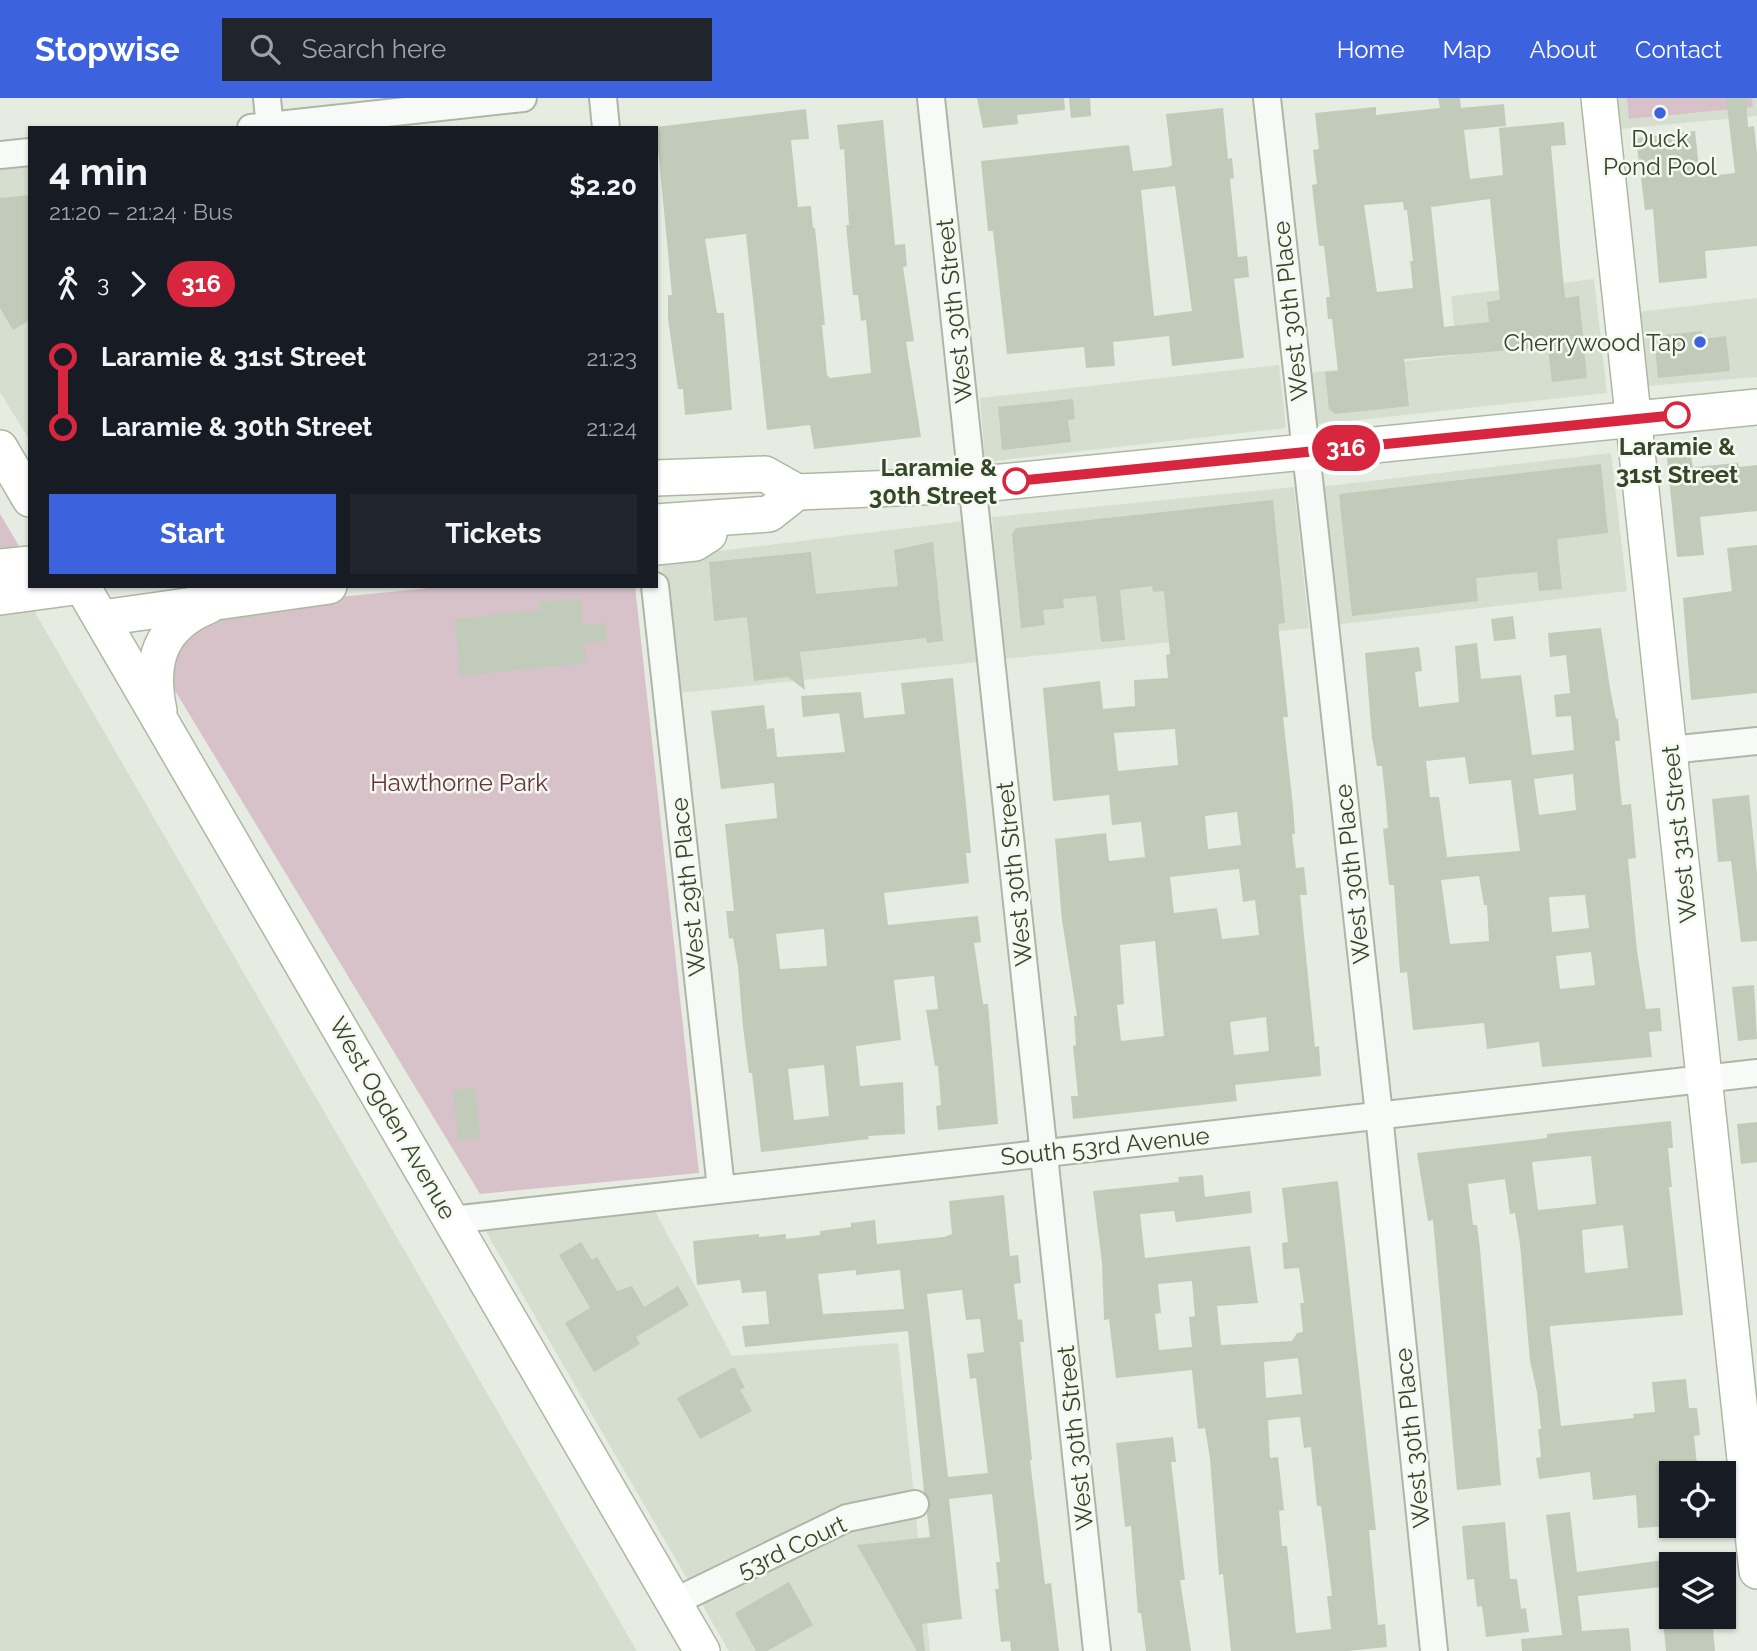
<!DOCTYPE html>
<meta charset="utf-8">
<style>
:root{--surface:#171b24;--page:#20242c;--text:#f1f3f6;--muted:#9ea1a6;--accent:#3c63dd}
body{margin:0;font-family:Raleway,sans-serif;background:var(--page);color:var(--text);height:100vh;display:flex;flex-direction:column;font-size:26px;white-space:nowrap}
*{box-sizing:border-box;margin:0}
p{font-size:23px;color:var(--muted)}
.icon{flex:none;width:38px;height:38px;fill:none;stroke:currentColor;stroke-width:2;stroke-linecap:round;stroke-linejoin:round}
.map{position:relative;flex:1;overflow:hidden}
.side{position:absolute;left:28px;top:28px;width:630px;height:462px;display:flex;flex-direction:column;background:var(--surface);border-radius:0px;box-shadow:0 2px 5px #0004}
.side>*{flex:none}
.badge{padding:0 14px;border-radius:23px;font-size:24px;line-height:46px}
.fabs{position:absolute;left:1659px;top:1363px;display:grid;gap:14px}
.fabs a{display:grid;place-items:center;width:77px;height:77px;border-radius:0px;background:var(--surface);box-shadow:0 2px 5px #0004;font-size:35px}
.map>.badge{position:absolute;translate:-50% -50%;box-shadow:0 0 0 4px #fff}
.legs{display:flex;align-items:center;gap:10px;height:77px;padding:0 21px;font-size:23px}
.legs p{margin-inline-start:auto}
.overview{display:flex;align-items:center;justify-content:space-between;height:119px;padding:0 21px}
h1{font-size:38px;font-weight:700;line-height:52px}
.cta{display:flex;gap:14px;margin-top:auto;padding:14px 21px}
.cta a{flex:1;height:80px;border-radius:0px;background:var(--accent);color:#fff;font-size:28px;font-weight:700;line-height:80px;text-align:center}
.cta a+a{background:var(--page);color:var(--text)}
ul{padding:0 21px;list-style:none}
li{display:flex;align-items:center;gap:24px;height:70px;font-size:26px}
li i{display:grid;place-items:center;width:10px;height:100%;margin:0 9px;background:currentColor}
li i::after{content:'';width:18px;height:18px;margin:-9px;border:5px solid;border-radius:50%;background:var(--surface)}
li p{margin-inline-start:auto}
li:first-child i{background:linear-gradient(#0000 50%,currentColor 0)}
li:last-child i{background:linear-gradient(currentColor 50%,#0000 0)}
header{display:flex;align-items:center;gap:42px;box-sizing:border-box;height:98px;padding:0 35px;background:var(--accent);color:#fff}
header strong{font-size:33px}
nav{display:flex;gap:38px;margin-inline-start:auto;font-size:24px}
.search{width:490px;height:63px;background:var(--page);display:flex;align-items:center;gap:18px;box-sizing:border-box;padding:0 24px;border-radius:0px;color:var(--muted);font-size:26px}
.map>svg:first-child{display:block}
.built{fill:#d6ded0}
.green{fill:#d7c2ca}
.building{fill:#c1cbb9;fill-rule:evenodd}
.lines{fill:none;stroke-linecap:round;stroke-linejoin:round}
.minor-casing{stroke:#aeb7a6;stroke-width:30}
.major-casing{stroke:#acb9a0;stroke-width:38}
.minor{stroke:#f7faf6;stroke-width:26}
.major{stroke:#fff;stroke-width:35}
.line-1-casing{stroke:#fff;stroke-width:16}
.line-1{stroke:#d7263d;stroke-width:10}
.poi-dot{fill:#3c63dd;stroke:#f6f9f2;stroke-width:2.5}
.stop-1-dot{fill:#fff;stroke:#d7263d;stroke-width:3.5}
.labels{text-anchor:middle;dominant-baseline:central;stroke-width:5;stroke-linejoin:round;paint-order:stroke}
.poi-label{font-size:24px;fill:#364628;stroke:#f6f9f2}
.street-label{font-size:24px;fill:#364628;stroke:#f6f9f2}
.stop-label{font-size:24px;font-weight:bold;fill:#364628;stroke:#f6f9f2}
.park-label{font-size:24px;fill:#633441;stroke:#f6f9f2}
</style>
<header>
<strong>Stopwise</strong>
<div class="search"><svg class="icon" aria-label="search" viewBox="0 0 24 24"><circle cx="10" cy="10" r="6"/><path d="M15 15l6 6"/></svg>Search here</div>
<nav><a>Home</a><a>Map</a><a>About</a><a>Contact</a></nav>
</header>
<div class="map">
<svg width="1757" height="1553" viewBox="0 0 1757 1553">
<rect width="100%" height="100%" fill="#e7ece2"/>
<g class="built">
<path d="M1616 0H1757V18L1620 31Z"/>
<path d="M30 69V343L0 294V72Z"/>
<path d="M1594 181 1607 295 1313 327 1308 275 1457 257 1451 198Z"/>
<path d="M1757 200V279L1647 288 1638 214Z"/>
<path d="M1279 267 1286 330 985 364 980 300Z"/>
<path d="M1611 355 1627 493 1334 527 1319 389Z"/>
<path d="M1294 389 1309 530 1003 561 992 419Z"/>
<path d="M964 423 979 564 678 595 661 460Z"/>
<path d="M0 454 516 1345 637 1553H0Z"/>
<path d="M655 1113 732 1258 898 1245 930 1553H729L485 1132Z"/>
</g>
<g class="green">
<path d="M1627 0H1752L1753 9 1629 21Z"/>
<path d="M0 416 19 448 0 451Z"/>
<path d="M450 488H635L699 1075 480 1096 174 591V556L187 526 248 508Z"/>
</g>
<g class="building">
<path d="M977 0H1064L1065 12 1017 17 1018 26 983 30Z"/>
<path d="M1069 0H1090L1091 18 1071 20Z"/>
<path d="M1438 0H1460L1461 10 1504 6 1506 28 1464 32 1470 81 1503 77 1499 30 1564 24 1566 47 1551 48 1561 159 1565 200 1579 198 1587 280 1552 284 1548 249 1404 261 1409 308 1335 316 1329 311 1325 274 1338 273 1332 221H1328L1326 199H1330L1324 148H1319L1312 87 1317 86 1313 52 1319 51 1315 15 1376 9V17L1440 10ZM1490 101 1500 202 1487 204 1489 224 1444 229 1431 109ZM1403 104 1404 112H1407L1413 163H1410L1413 190 1377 194 1364 107Z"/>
<path d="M1726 0H1746L1748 29 1754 28 1757 56V148L1705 153 1707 180 1659 185 1653 111 1645 112 1636 40 1695 33 1700 79 1735 75Z"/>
<path d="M1223 10 1228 61 1232 60 1234 80 1230 81 1238 159 1247 158 1249 179 1234 181 1244 260 1172 268 1169 238 1113 244 1115 268 1086 270 1084 249 1007 256 993 133H988L981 63 1129 47 1133 73 1169 69 1172 67 1166 16ZM1175 88 1192 213 1154 218 1141 92Z"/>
<path d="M806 11 809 41 791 42 798 109 811 108 813 130H815L825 227H822L827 277 830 280 871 275 866 222 861 223 858 197H853L846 127H849L844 51 840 52 837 27 883 22 895 147 905 146 907 168 903 169 914 243 906 244 921 339 814 351 810 327 767 332 746 136 705 141 717 215H724L732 312 685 317 683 291H678L668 221V197H672L656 29Z"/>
<path d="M30 97V222L13 232 0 210V100Z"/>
<path d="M1702 233V241L1726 238 1730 273 1658 280 1654 238Z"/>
<path d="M1073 301 1075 321 1068 322 1071 344 1002 352 998 309Z"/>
<path d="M1691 358 1693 369 1738 365 1739 369 1757 367V413L1700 419 1704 457 1677 459 1667 360Z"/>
<path d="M1601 366 1608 435 1557 441 1562 491 1539 493 1537 474 1476 480 1478 503 1352 518 1339 396Z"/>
<path d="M1273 402 1285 525 1278 526 1288 619H1283L1293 708 1295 736H1292L1296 770 1304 769 1307 797H1300L1315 949 1319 948 1321 978 1235 987 1237 1003 1073 1021 1071 998H1078L1073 948 1076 947 1074 918H1077L1062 822 1055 741 1106 735 1109 763 1145 759 1141 724 1112 727 1109 697 1053 703 1043 590 1100 583 1103 611 1135 608 1134 582 1168 580 1166 557 1170 556 1164 493 1153 494 1152 488 1120 492 1125 542 1101 544 1096 498 1063 501 1064 510 1043 512 1045 527 1021 530 1012 436 1016 430ZM1175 631 1178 667 1118 673 1114 635ZM1237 714 1241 747 1208 751 1205 718ZM1239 771 1243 804 1255 802 1259 837 1222 841 1217 810 1174 815 1170 779ZM1155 843 1164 938 1121 943 1117 907 1124 906 1120 847ZM1266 919 1269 953 1234 957 1230 924Z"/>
<path d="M933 444 943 543 927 545 926 540 800 554 805 592 788 579 754 583 747 519 714 523 709 464 811 454 816 496 898 488 894 452Z"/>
<path d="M1757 447V595L1691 602 1683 500 1732 493 1727 450Z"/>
<path d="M580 500 583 527 605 525 607 543 584 545 587 565 460 578 455 521 540 512 539 504Z"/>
<path d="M1513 518 1516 541 1494 543 1491 521Z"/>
<path d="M1601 530 1610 590 1616 621 1618 620 1620 643H1615L1622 707 1631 706 1636 760 1628 761 1637 853 1646 911 1660 910 1662 933 1649 934 1652 959 1542 969 1539 944 1487 951 1484 925 1413 932 1407 874 1400 875 1394 787H1389L1383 731 1388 730 1386 706 1382 668H1377L1372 640 1365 555 1419 549 1422 573 1415 574 1419 609 1459 604 1455 548 1477 545 1481 581 1521 577 1532 657 1574 652 1571 618 1556 619 1554 597 1570 595 1566 557 1550 559 1548 535ZM1465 659 1469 686 1511 682 1520 753 1447 759 1439 699H1430L1426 663ZM1573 676 1576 712 1539 717 1534 681ZM1479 778 1484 807H1487L1489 843 1450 846 1441 782ZM1585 797 1589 830 1552 834 1549 799ZM1591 854 1595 887 1560 891 1556 858Z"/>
<path d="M953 580 971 755H966L969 785 884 795 888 827 978 818 981 844 974 845 983 906H988L998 1026 938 1032 936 1008 941 1007 938 968H935L926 912 938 911 934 878 894 882 901 942 856 948 860 988 903 984 905 1036 868 1038 869 1041 761 1054 752 975H749L743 929 738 869 733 840 729 841 726 813H734L725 726 777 720 774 685 721 691 711 613 764 607 767 631 774 630 777 659 845 654 839 615 803 619 801 598 861 594 864 620 905 616 901 585ZM824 831 827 868 780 871 776 836ZM824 967 829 1018 794 1022 788 971Z"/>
<path d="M1749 697 1757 776V843L1741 844 1731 763 1718 764 1712 701Z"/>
<path d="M1754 887 1757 941 1738 943 1732 889Z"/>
<path d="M475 990 480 1039 458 1042 453 992Z"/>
<path d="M1671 1023 1673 1050H1668L1672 1089H1669L1683 1217 1550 1228V1232L1561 1328 1634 1320 1633 1316 1655 1314 1652 1284 1686 1281 1689 1310H1697L1700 1337 1694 1338 1698 1376H1671V1428L1638 1430 1636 1397 1593 1402 1590 1374 1539 1381 1536 1360 1541 1359 1538 1331H1541L1537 1294 1530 1263 1520 1146 1515 1115 1510 1116 1505 1081 1468 1086 1473 1127H1477L1480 1151 1501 1387 1457 1392 1433 1122 1428 1123 1417 1055 1547 1040V1036ZM1591 1058 1596 1106 1538 1112 1532 1064ZM1623 1127 1628 1170 1585 1175 1582 1132Z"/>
<path d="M1757 1024V1064L1741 1066 1737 1026Z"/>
<path d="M1203 1077 1205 1099 1250 1093 1252 1115 1176 1124 1174 1113 1140 1116 1145 1160 1250 1148 1258 1205 1217 1208 1221 1247 1292 1243 1297 1235 1303 1234 1300 1205H1304L1299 1170 1284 1171 1282 1145 1288 1144 1282 1090 1338 1083 1376 1432H1369L1378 1527 1385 1526 1387 1549 1347 1553H1231L1223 1476 1219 1477 1210 1360 1205 1330 1198 1331 1192 1272 1116 1280 1109 1221 1104 1222 1102 1165 1093 1093 1179 1084 1178 1079ZM1192 1183 1195 1218 1189 1219 1192 1249 1159 1252 1155 1216 1161 1215 1158 1186ZM1298 1260 1302 1296 1266 1300 1264 1264ZM1300 1319 1304 1350 1311 1349 1317 1408H1321L1332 1498H1327L1331 1531 1296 1535 1287 1448H1282L1279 1413 1284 1412 1278 1359 1270 1360 1268 1322Z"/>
<path d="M1004 1097 1010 1158 1018 1157 1021 1185 1014 1186 1018 1222 1022 1221 1024 1244H1020L1032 1362H1030L1045 1486 1051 1485 1059 1553H1011L1010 1543 1001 1544 995 1491H999L996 1464H1000L992 1396 949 1401 962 1521 922 1526 925 1553H917L857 1447 930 1439 927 1416 930 1404 924 1394 908 1233 745 1249 742 1228 769 1226 766 1193 742 1195 740 1182 697 1187 693 1143 759 1136V1139L786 1136V1141L820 1137V1133L851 1129V1125L875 1122 877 1146 944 1139 952 1136 949 1103ZM856 1172V1177L900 1172 904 1211 823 1216 818 1176ZM962 1192 966 1222 980 1221 984 1254 967 1256 970 1281 976 1280 988 1375 948 1379 927 1196Z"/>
<path d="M581 1144 592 1162 597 1159 617 1193 632 1188 644 1209 678 1188 689 1207 636 1239 640 1246 594 1274 565 1225 590 1210 559 1157Z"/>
<path d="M734 1269 745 1290 740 1292 752 1313 700 1341 677 1300Z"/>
<path d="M1173 1339 1176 1364H1171L1185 1482H1180L1191 1553H1146L1141 1515H1138L1131 1428 1125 1429 1116 1345Z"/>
<path d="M1570 1414 1577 1474 1671 1461V1488L1578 1498 1582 1533 1629 1530 1631 1553H1522L1521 1541 1562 1537 1546 1417Z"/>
<path d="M1505 1424 1510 1481H1517L1521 1511 1526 1510 1529 1534 1486 1539 1482 1508 1477 1509 1474 1481 1467 1482 1462 1428Z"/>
<path d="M789 1484 813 1527 767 1553H756L735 1515Z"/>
<path d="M1712 1519 1715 1553H1666L1663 1523Z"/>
</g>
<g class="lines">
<defs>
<g id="minor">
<path d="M267 0 270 30"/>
<path d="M603 0 606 30"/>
<path d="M931 0 1097 1553"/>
<path d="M1267 0 1379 1017 1434 1553"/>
<path d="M251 30 523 0"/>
<path d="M0 57 30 54"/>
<path d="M655 488 721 1090"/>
<path d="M1670 652 1757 643"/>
<path d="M452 1122 1757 975"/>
<path d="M674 1504 847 1420 915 1406"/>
</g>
<g id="major">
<path d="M1599 0 1757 1473"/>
<path d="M0 350 30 401"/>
<path d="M656 380 765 376 797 394 972 387 1757 309"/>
<path d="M656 424 769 416 797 394"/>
<path d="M656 449 695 445 709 436"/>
<path d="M0 469 30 466"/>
<path d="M82 488 702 1553"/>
<path d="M0 499 82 488"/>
<path d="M102 520 329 488"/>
<path d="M159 613C149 564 159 528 208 508"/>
</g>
</defs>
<use href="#minor" class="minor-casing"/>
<use href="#major" class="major-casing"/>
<use href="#minor" class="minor"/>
<use href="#major" class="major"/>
</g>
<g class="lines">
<defs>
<path id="line-1" d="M1016 383 1677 317"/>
</defs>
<use href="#line-1" class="line-1-casing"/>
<use href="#line-1" class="line-1"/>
</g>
<g class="poi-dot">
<circle cx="1660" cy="15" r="7"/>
<circle cx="1700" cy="244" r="7"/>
</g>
<g class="stop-1-dot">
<circle cx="1677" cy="317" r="12"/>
<circle cx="1016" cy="383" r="12"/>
</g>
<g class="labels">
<g class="poi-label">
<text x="1660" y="40">Duck<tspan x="1660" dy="28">Pond Pool</tspan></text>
<text x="1686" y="244" text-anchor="end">Cherrywood Tap</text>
</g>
<g class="street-label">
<text transform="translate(954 213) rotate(-96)">West 30th Street</text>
<text transform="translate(1290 213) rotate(-96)">West 30th Place</text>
<text transform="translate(1679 736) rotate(-96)">West 31st Street</text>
<text transform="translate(1014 776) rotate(-96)">West 30th Street</text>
<text transform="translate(1352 776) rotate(-96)">West 30th Place</text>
<text transform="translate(688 789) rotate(-96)">West 29th Place</text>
<text transform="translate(393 1020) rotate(60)">West Ogden Avenue</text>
<text transform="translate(1105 1048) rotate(-6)">South 53rd Avenue</text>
<text transform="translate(1075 1340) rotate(-96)">West 30th Street</text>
<text transform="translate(1412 1340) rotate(-96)">West 30th Place</text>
<text transform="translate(792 1449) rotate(-25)">53rd Court</text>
</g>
<g class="stop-label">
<text x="1677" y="348">Laramie &amp;<tspan x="1677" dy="28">31st Street</tspan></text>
<text x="997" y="369" text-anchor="end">Laramie &amp;<tspan x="997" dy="28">30th Street</tspan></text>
</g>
<g class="park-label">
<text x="459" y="684">Hawthorne Park</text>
</g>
</g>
</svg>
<div class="fabs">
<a><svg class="icon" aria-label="locate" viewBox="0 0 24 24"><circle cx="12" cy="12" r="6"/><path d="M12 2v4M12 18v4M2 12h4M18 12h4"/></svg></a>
<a><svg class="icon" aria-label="layers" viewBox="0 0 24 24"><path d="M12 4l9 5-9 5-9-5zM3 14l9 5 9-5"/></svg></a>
</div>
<b class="badge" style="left:1346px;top:350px;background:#d7263d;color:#fff">316</b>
<section class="side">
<div class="overview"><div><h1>4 min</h1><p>21:20 – 21:24 · Bus</p></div><b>$2.20</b></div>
<div class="legs"><svg class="icon" aria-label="walk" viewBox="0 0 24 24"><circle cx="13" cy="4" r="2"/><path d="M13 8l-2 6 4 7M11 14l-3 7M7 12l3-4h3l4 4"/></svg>3<svg class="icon" aria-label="forward" viewBox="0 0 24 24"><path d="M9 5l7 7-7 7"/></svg><b class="badge" style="background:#d7263d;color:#fff">316</b></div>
<ul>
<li><i style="color:#d7263d"></i><b>Laramie &amp; 31st Street</b><p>21:23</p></li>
<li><i style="color:#d7263d"></i><b>Laramie &amp; 30th Street</b><p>21:24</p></li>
</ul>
<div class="cta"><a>Start</a><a>Tickets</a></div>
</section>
</div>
